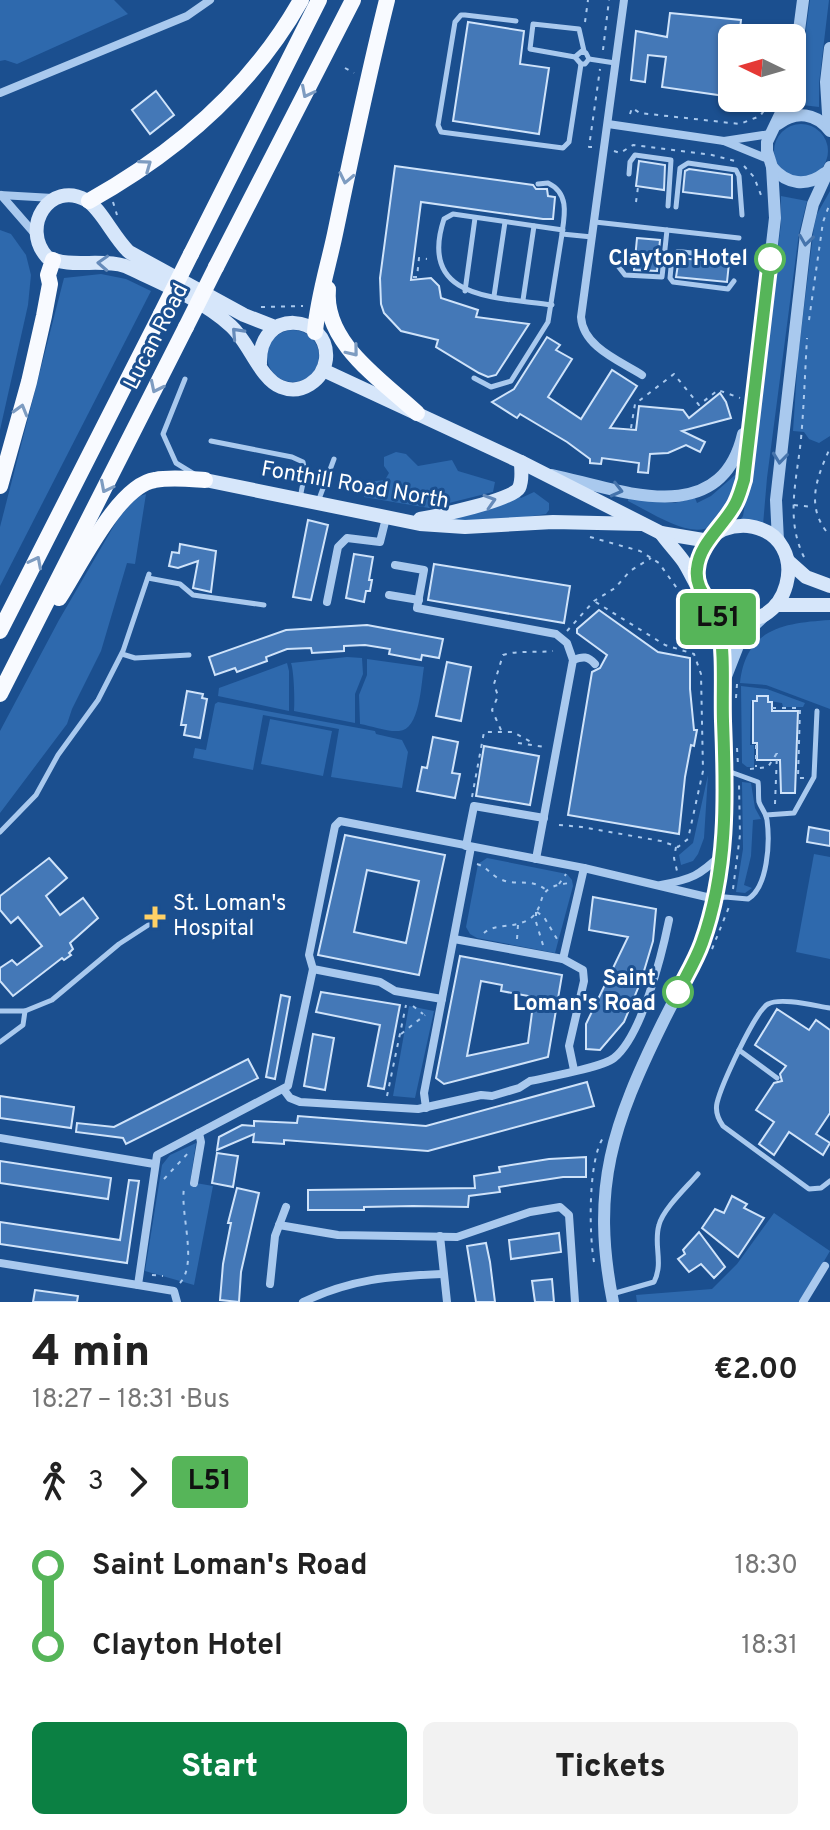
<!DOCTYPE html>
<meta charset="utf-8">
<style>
:root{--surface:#fff;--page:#f2f2f2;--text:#222;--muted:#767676;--accent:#0b8043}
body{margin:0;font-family:Overpass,sans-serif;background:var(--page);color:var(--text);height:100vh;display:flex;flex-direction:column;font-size:30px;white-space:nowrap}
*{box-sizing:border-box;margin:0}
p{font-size:26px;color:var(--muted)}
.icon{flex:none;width:44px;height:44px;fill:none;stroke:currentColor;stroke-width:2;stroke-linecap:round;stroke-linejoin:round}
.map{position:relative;height:1302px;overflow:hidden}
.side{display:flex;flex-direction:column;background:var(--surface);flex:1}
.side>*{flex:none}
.badge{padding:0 16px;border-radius:6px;font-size:28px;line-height:52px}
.needle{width:52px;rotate:275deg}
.tools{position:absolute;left:718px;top:24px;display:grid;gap:16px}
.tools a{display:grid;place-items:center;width:88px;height:88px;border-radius:12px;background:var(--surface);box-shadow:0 2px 6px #0004;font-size:40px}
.map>.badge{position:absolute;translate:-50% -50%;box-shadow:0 0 0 4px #fff}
.legs{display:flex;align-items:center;gap:12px;height:88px;padding:0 32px;font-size:26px}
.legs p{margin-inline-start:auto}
.overview{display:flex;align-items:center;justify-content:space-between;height:136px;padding:0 32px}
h1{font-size:44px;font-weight:800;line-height:60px}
.primary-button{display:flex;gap:16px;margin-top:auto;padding:16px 32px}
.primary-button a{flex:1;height:92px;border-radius:12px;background:var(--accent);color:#fff;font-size:32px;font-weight:800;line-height:92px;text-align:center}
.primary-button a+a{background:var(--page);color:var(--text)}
ul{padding:0 32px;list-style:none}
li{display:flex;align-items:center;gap:28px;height:80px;font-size:30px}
li i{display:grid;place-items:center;width:12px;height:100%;margin:0 10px;background:currentColor}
li i::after{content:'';width:20px;height:20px;margin:-10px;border:6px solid;border-radius:50%;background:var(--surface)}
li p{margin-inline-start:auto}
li:first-child i{background:linear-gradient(#0000 50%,currentColor 0)}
li:last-child i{background:linear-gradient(currentColor 50%,#0000 0)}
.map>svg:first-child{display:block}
.green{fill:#2e69ad}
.building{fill:#4478b7;stroke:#cfe3fa;stroke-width:2;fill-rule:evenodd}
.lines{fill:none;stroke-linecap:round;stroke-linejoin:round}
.path{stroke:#a9c9ee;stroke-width:2;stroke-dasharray:4 6;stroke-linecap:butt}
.service{stroke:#a9c9ee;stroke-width:5}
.minor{stroke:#a9c9ee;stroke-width:8}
.tertiary{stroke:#a9c9ee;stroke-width:12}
.secondary{stroke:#d6e6fa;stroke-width:14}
.trunk{stroke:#f8faff;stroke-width:16}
.trunk-bridge{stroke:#f8faff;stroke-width:16}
.oneway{stroke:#7e9cc1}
.oneway2{stroke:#4674ac}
.oneway3{stroke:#668bba}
.line-1-casing{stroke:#fff;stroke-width:18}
.line-1{stroke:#56b559;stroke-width:12}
.stop-1-dot{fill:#fff;stroke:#56b559;stroke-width:4}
.poi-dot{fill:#ffd166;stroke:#1b4f8f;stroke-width:3}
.labels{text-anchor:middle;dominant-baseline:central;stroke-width:6;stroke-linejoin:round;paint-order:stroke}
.stop-label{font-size:22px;font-weight:bold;fill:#fff;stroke:#1b4f8f;text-anchor:end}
.street-label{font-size:22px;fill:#fff;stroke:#1b4f8f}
.poi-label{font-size:22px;fill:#fff;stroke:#1b4f8f;text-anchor:start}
</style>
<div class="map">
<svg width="830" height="1302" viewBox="0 0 830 1302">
<rect width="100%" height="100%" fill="#1b4f8f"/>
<g class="green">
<path d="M0 0H114L128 14 17 64 5 60 0 61Z"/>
<path d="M810 0H829L819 83V107L794 104 798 90Z"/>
<circle cx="801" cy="151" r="27"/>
<path d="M830 191V436L819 443 809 439 804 432 793 431 798 356 814 227 817 214Z"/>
<path d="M781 196 807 201 799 233 767 478 763 525 738 523 743 516 748 486 781 224Z"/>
<path d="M0 230 11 234 26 255 31 275 28 305 0 430Z"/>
<path d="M101 274 126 279 151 291 0 586V527L64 278Z"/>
<circle cx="293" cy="356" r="26"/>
<path d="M396 452 406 454 418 466 452 460 458 471 495 482 493 492 429 508 364 497V487L367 482 385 480 389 473 384 466V457Z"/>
<path d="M735 475 740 476C719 557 683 530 628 501V498L674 503 695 498 697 503 711 496Z"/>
<path d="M534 492 549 503V510L546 514 492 522 443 520 518 496 521 498Z"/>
<path d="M146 494 135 564 127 563 101 651 72 709 67 724 0 813V731L59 620 119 517 137 497Z"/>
<path d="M830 620V709L766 685 740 683C746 628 784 623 830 620Z"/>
<path d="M347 657 362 658 363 674 355 694V723L294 711C295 703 294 671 291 663Z"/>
<path d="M367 659 424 667C421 684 420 730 399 731 387 732 372 726 360 724L359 695 367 675Z"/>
<path d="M287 663 289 671V711L218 696 219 688Z"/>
<path d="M741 686 767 689 805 703 803 707H783L782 703 769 701 768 695H757L756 701H751L750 745H754V767H747L742 763Z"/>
<path d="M218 702 375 731 376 734 402 740 408 752 402 788 331 777 339 729 263 715 253 770 193 758 195 748 206 750 215 704Z"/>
<path d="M270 719 332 731 323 776 261 764Z"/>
<path d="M708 775 704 838 698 854 693 861 681 865 679 855 693 843Z"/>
<path d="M742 782 751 783 755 808 761 819 753 820 751 856 744 885 752 888 745 893 736 892 743 849Z"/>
<path d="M814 854 830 857V959L796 952Z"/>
<path d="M487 858 567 874 572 880 573 886 555 953 477 938 470 934 466 927 478 864Z"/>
<path d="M409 1006 434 1011 415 1098 393 1096Z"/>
<path d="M196 1143 190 1182 213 1186 194 1285 145 1271 162 1165 170 1155Z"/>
<path d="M774 1213 830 1251 800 1302H637L636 1295 712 1289 737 1264Z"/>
</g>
<g class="building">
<path d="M670 13 741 20 739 38H732V97L662 87 666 57 648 55 645 82 631 80 636 31 667 37Z"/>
<path d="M468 22 524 31 520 64 549 68 539 134 453 121Z"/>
<path d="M156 91 174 115 150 134 132 110Z"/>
<path d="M639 161 665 165 664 190 636 186Z"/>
<path d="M395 166 533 185 536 189H547L548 196 555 197 553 219H543L421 202 411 280 431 278 439 286 441 298 478 310 476 317 529 324 496 375 488 377 479 373 436 347 438 340 401 331 384 313 381 304 380 278Z"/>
<path d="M689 169 732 175V198L683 192 685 171Z"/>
<path d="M637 238 660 240 657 271 634 270Z"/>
<path d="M679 258 729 263 727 282 676 277Z"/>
<path d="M547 337 560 345 556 350 572 359 548 397 581 419 612 370 637 386 610 428 636 430 639 406 683 410 689 418 720 393 726 402 731 418 682 431 705 442 700 452 686 445 668 453 650 454 648 473 638 472 639 463 602 458 601 464 590 463V459L567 442 520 414 517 418 492 402 514 389Z"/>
<path d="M308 520 328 525 311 600 293 597Z"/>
<path d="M180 544 216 551 211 592 193 588 198 561 178 568 169 566 172 552 179 553Z"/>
<path d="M354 554 373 557 369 580H372L370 591H366L364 602 346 598Z"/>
<path d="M434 564 570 586 564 623 428 600Z"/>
<path d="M599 610 658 652 690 658V689L694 730H697L694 746 691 745 685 777 679 834 568 815 592 672 600 668 607 655 577 633V629Z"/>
<path d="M367 625 443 639 439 658 422 655 421 660 389 654 390 649 365 645 344 646V651L312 653 311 648 287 649 266 657 267 661 237 672 235 668 215 675 209 657 286 630Z"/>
<path d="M447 662 471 667 461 721 436 716Z"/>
<path d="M187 691 203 694 202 698 207 699 200 738 184 735 186 725H181Z"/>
<path d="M757 696H768V702H772V711H798L795 793H781L780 760H757V743H753V701H757Z"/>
<path d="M433 737 458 742 452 773 460 774 455 798 417 791 422 767 427 768Z"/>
<path d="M484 746 539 756 530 805 476 796Z"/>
<path d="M809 827 830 831V846L807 842Z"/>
<path d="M345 835 445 855 419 975 318 955ZM367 870 419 881 406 943 354 932Z"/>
<path d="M49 858 67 878 46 896 60 915 83 898 98 918 70 943 73 949 69 953 71 955 64 960 62 958 13 996 0 981V968L12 960 17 965 42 946 18 917 11 923 0 910V896Z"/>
<path d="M593 897 656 909 653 941 641 981 624 1022 600 1050 586 1049V1024L628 937 589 930Z"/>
<path d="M460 956 562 975 548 1057 444 1084 436 1078ZM481 981 502 985 501 991 534 997 528 1043 467 1056Z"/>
<path d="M321 992 400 1005 384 1089 368 1086 380 1025 316 1012Z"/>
<path d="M281 995 290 997 275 1079 266 1077Z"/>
<path d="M777 1009 809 1030 816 1020 830 1030V1113L816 1134 830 1143 823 1155 789 1132 774 1155 759 1144 774 1122 756 1110 774 1083 782 1081 780 1074 786 1066 755 1045Z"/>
<path d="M313 1034 334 1038 325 1090 304 1086Z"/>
<path d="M248 1059 258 1078 126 1144 123 1138 76 1132 77 1123 114 1127Z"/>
<path d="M587 1082 594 1106 428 1151 284 1140V1144L253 1142 254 1134 217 1150 219 1137 242 1125 254 1126V1121L297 1123 298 1116 426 1126Z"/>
<path d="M0 1096 74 1107 71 1128 0 1118Z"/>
<path d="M217 1153 238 1156 233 1187 212 1183Z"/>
<path d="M586 1157V1177H563L499 1187 500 1192 469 1196 468 1207 413 1206 364 1207V1210H308V1190L475 1188 474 1176 500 1172 499 1167 549 1159Z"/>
<path d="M0 1161 111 1178 108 1199 0 1183Z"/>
<path d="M129 1180 139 1181 127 1263 0 1244V1222L120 1240Z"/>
<path d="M237 1188 259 1193 241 1272 239 1302 220 1300 223 1264 231 1223H228Z"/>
<path d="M732 1196 747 1204 744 1208 764 1218 738 1257 702 1228 715 1209 724 1213Z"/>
<path d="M699 1232 725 1267 714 1278 701 1264 689 1272 678 1259 685 1254 683 1250Z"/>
<path d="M559 1233 561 1252 511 1259 509 1240Z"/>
<path d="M486 1243 490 1262 495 1302H476L467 1246Z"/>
<path d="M552 1279 554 1302H535L532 1281Z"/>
<path d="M35 1290 78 1296 77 1302H33Z"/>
</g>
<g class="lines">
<g class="path">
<path d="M585 22 588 0"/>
<path d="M603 50 609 0"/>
<path d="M345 68 354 73"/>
<path d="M630 114 632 108 640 113 740 124 760 116 773 98"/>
<path d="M592 147H589L600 69"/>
<path d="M614 151 620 153 633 145 712 155 739 162"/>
<path d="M744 166 754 177 761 195"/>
<path d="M113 202 117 215"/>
<path d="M636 202 638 187"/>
<path d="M413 277H417L419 258 427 259"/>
<path d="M261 307 303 306"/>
<path d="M809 320 823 222 830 203"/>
<path d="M631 428 635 404 674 374 699 405 718 390 740 398"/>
<path d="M794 505 812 507"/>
<path d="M826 531C806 504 817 477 830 448"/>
<path d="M590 537 640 551 659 563 701 622 708 639"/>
<path d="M804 557C785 519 797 479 801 439 804 405 805 372 807 338"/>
<path d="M567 631 594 601 615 588 630 571 651 558"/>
<path d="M736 698 737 684"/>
<path d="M772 708H800L798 778H804"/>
<path d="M501 730 492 710 498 696 494 684 503 655C519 650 535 653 553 651"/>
<path d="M518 743 545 747"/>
<path d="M756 745V767"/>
<path d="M737 748 738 765"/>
<path d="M750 769 768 767 777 753"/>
<path d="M472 797 484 732H513L531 742 530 745"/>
<path d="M775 804 777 753"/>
<path d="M559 825 582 827 661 841 678 847 688 839 703 771 701 674 694 654 665 645 594 601"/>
<path d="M676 847 674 858 677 871"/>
<path d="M477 864C487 867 491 875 500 879 517 887 531 877 546 890"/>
<path d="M559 884 566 874"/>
<path d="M733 889 740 835 739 784"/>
<path d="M536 912V922L543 945"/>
<path d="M537 912 544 917 557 939"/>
<path d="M484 933C494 923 516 929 531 918 548 904 532 886 571 883"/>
<path d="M517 939 518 925"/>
<path d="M712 949 729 907"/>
<path d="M413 1006 423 1014"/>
<path d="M401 1034 425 1015"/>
<path d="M387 1096 406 1005"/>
<path d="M164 1179 190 1151"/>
<path d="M594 1262C589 1235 588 1161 603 1138"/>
<path d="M152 1275 163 1276"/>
<path d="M180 1283C198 1263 180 1214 184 1188"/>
</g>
<g class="service">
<path d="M516 21 465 15H461L455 22 438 125 441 132 563 148 569 142 581 64"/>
<path d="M575 57 530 49 533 24 579 29 584 51"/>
<path d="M589 59 586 53 582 51 575 57 581 64H585L589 59 615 63"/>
<path d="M629 174 630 162 635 155 671 160 668 206"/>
<path d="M538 184 548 183C569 193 565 214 562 233"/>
<path d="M676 207 680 168 688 163 736 170 739 176 742 215"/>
<path d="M595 222 739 238"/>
<path d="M618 266 625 275 662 277 667 230"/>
<path d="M734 281 728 289 673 282 670 278 672 257 677 252H683L737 258"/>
<path d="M465 291 475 218"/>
<path d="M494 296 505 222"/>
<path d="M523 300 534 226"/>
<path d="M552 305C498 297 417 301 444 219L453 214 563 230"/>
<path d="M474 378 491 387 511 381 548 322 562 234 592 237"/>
<path d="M185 379 163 434 176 463 194 474"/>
<path d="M211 441 292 457 303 462 305 473 300 498"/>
<path d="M319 499 334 459"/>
<path d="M148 578 180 584 193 595 264 605"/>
<path d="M122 654 135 658 189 655"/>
<path d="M766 815 794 813 814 777 817 711"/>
<path d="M0 832 36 795 58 755 98 700 123 651 149 574"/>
<path d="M715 899 725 897 748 899C768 887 770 842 767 820 766 813 761 808 759 802 758 796 759 788 758 782L725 770"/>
<path d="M830 1008C816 1006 781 997 768 1004 755 1011 721 1086 717 1103 715 1112 718 1119 723 1126L809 1189 821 1188 830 1181"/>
<path d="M0 1011H25L52 1000 119 944 156 920"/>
<path d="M0 1042 23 1025 25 1011"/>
<path d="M739 1050 777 1078"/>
<path d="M612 1294 654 1282C664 1262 653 1245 659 1225 663 1209 687 1187 698 1174"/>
</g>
<g class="minor">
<path d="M624 0 581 317C583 347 620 361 642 375"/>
<path d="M0 93 187 16 210 0"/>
<path d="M608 124 724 141 768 159"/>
<path d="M724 141 770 134"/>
<path d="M0 195 53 198"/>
<path d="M1 195 35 234"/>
<path d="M395 565 424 570 417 608 556 634 567 643 573 660 536 859"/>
<path d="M389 595 419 600"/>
<path d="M327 602 338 547 347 538 380 542 386 518"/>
<path d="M573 660C583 656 588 656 595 664"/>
<path d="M466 846 474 806 544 818"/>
<path d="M661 885C692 879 699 876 722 854"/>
<path d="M454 939 563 959 583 970 584 981 569 1046 574 1070"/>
<path d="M563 959 584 868"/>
<path d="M442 999 395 991 380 982 313 969 309 955 335 826 340 821 584 868 715 899"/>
<path d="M284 1090 290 1098 300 1102 418 1109 481 1095 492 1096 519 1088 530 1081C548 1077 601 1068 614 1058 642 1036 662 954 669 920"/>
<path d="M426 1108 424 1093 471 847"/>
<path d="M0 1138 154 1164"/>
<path d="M194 1183 201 1142 199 1133"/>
<path d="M279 1225 338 1235 457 1237 530 1212 560 1207 569 1215 575 1302"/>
<path d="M440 1236 447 1302"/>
<path d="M0 1263 138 1285"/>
<path d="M270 1284 275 1236 286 1207"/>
<path d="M177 1302 174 1291 138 1285 157 1155 288 1086 313 969"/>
<path d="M303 1302C351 1279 390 1276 442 1274"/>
<path d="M803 1302 825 1266"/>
</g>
<g class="tertiary">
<path d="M792 84 803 0"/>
<path d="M778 124C796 110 816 113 830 131"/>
<path d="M829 129 826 82 830 48"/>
<path d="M772 167C787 185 807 187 825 173"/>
<path d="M552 475C618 489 720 532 743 434"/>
<path d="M715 534 738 498 746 470 775 218 772 167 767 151V142L788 98"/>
<path d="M778 541 776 500 806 234 813 204 830 167"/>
<path d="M725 679 741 638 765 615"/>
<path d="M613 1302C590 1187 613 1124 663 1022 678 992 696 961 706 929 728 859 724 790 723 718 722 683 726 644 715 610"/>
</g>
<g class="secondary">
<path d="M260 364C258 306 330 314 326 359 323 381 301 395 281 387 260 379 249 342 231 326 201 299 161 283 125 266 99 258 71 269 47 257 20 227 50 180 86 200 100 207 114 238 129 252L244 315 275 327"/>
<path d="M323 370 521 462 661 533 709 541"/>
<path d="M205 480 420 524 465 527 553 522 642 524"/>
<path d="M420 519C437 516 513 500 519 488 523 480 521 470 521 462"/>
<path d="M661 533C668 543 677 552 684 562 696 581 702 605 724 615 788 644 818 535 748 526 734 525 719 529 709 540 696 555 694 574 700 592"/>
<path d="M788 561 806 577 830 586"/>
<path d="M776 605H830"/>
</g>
<g class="trunk">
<path d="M89 201C175 153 252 87 301 0"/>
<path d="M191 254 319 0"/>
<path d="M216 267 353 0"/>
<path d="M328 289C323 343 382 380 417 413"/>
<path d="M315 332C318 296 329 264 336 229 352 152 368 76 387 0"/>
<path d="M0 486 29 382 44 316 50 284 48 275 53 260"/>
<path d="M59 598C79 568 118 485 155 480 171 477 189 479 205 480"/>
<path d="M0 631 161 314"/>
<path d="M0 694 186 327"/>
</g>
<g class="trunk-bridge">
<path d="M161 314 191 254"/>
<path d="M186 327 216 267"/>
</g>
</g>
<defs><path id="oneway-chevron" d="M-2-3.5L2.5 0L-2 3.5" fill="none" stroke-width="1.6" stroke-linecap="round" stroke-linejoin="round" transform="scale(2)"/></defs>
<g class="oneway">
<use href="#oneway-chevron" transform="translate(307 92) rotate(117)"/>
<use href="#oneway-chevron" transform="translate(146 165) rotate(-36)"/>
<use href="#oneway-chevron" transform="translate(346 178) rotate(102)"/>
<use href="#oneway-chevron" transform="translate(353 351) rotate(51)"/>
<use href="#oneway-chevron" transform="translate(156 387) rotate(116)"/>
<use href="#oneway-chevron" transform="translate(21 410) rotate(-74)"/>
<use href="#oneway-chevron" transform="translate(106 487) rotate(117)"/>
<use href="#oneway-chevron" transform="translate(36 562) rotate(-63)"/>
</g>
<g class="oneway2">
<use href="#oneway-chevron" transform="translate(806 240) rotate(98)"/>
<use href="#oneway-chevron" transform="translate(780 458) rotate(96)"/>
<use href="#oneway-chevron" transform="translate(617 490) rotate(14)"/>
</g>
<g class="oneway3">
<use href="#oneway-chevron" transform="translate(103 263) rotate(-177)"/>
<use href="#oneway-chevron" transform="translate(237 333) rotate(-133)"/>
<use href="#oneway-chevron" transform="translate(490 501) rotate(-17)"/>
</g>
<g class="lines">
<defs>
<path id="line-1" d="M678 992C686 976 696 960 702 943 728 871 726 796 723 721 722 689 725 655 719 624 715 602 694 593 697 569 699 545 721 528 733 508 739 499 741 489 744 480L770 259"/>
</defs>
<use href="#line-1" class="line-1-casing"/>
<use href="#line-1" class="line-1"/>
</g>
<g class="stop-1-dot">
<circle cx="770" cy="259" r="14"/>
<circle cx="678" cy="992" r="14"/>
</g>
<path class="poi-dot" d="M151 905h8v8h8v8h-8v8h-8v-8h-8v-8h8z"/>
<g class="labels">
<g class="stop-label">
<text x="748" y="259">Clayton Hotel</text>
<text x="656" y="979">Saint<tspan x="656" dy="25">Loman's Road</tspan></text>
</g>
<g class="street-label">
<text transform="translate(157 337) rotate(-63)">Lucan Road</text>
<text transform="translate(355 486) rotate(10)">Fonthill Road North</text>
</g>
<g class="poi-label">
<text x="173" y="904">St. Loman's<tspan x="173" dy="25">Hospital</tspan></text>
</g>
</g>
</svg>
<div class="tools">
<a><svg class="needle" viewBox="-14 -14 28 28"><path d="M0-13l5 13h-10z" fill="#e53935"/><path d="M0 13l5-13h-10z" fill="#767676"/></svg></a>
</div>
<b class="badge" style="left:718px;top:619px;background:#56b559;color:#111">L51</b>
</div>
<section class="side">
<div class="overview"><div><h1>4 min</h1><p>18:27 – 18:31 · Bus</p></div><b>€2.00</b></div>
<div class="legs"><svg class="icon" aria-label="walk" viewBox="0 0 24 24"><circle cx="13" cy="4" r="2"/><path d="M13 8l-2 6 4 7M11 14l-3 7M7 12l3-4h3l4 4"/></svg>3<svg class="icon" aria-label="forward" viewBox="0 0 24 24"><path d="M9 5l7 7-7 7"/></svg><b class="badge" style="background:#56b559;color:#111">L51</b></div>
<ul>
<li><i style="color:#56b559"></i><b>Saint Loman's Road</b><p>18:30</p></li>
<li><i style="color:#56b559"></i><b>Clayton Hotel</b><p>18:31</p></li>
</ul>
<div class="primary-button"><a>Start</a><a>Tickets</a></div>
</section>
